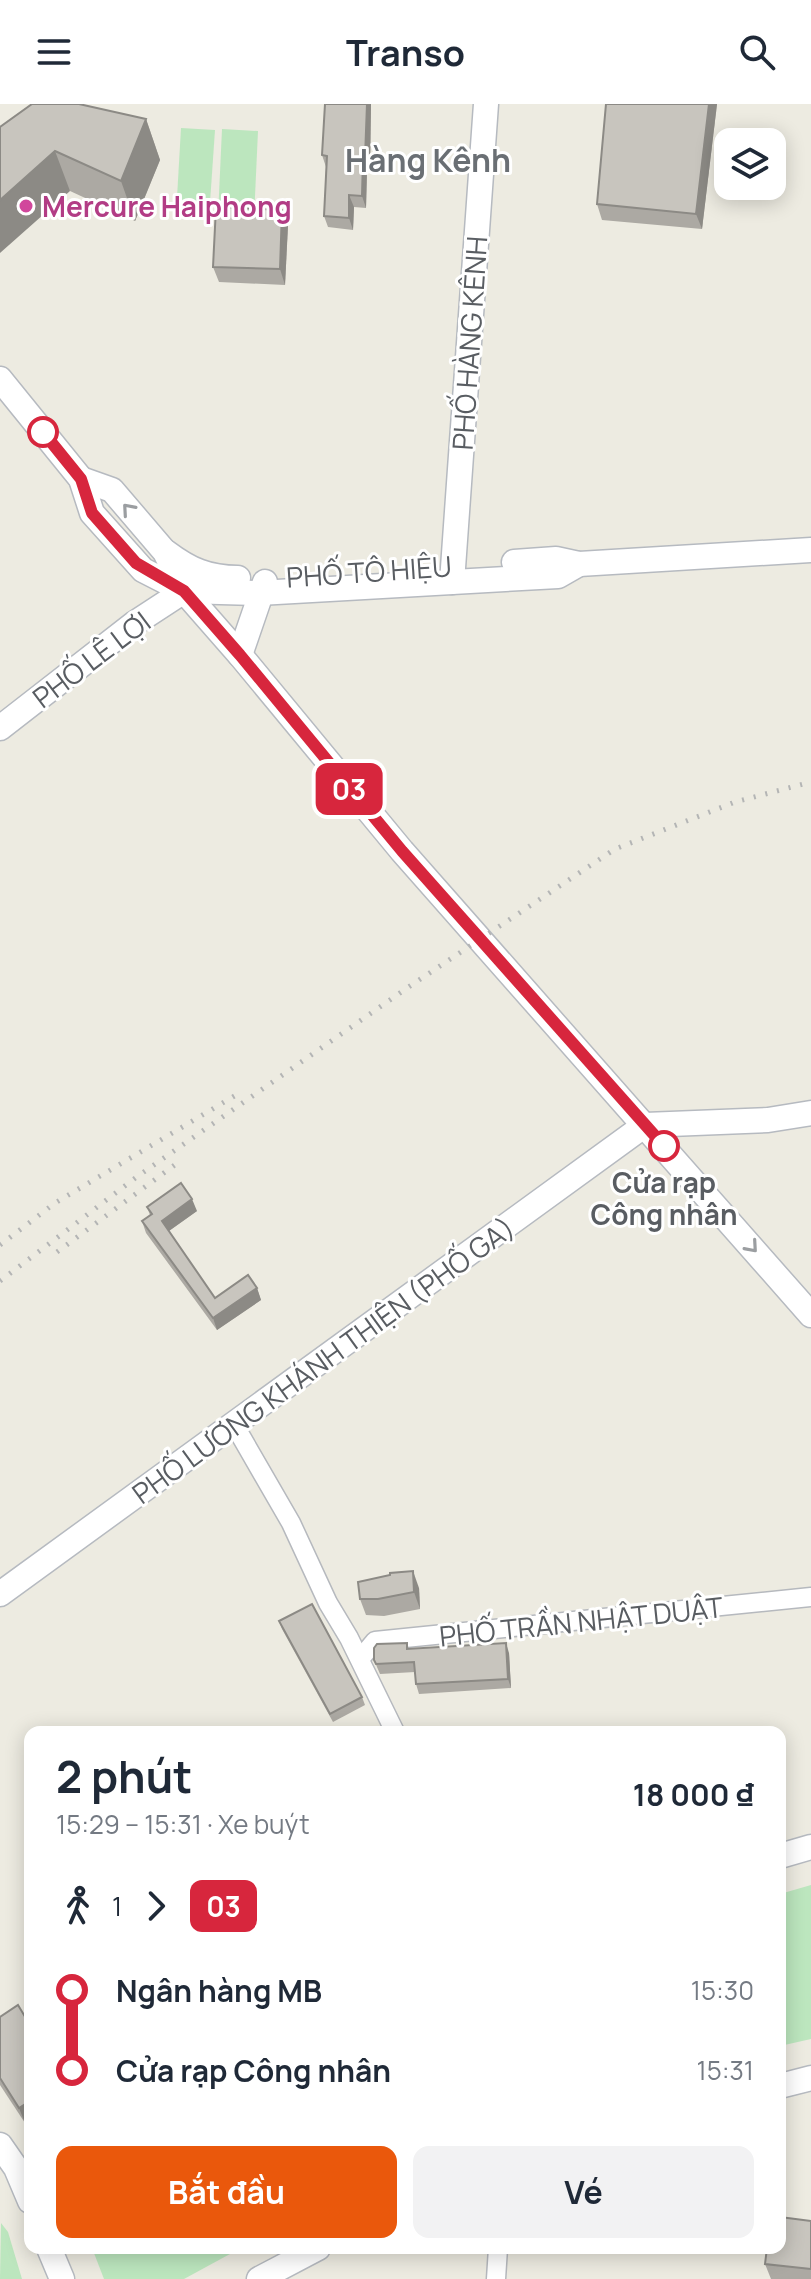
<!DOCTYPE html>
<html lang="vi">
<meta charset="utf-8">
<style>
:root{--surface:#fff;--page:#f2f2f3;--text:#1f2937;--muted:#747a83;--accent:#ea580c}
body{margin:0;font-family:Manrope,sans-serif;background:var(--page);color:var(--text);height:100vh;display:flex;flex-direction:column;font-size:30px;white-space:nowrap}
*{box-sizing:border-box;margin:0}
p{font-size:26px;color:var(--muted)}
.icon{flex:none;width:44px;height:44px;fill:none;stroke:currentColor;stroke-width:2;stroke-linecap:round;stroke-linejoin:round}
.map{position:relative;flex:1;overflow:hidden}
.details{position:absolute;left:24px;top:1622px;width:762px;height:528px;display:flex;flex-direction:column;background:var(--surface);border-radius:16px;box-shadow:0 4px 20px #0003}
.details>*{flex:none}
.badge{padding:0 16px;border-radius:12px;font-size:28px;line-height:52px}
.buttons{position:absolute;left:714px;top:24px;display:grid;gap:16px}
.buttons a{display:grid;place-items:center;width:72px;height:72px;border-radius:16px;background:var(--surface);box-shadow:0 4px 20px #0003;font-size:40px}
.map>.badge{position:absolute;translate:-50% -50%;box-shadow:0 0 0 4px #fff}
.legs{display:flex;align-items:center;gap:12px;height:88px;padding:0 32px;font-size:26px}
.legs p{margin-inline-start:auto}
.head{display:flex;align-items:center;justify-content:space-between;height:136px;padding:0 32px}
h1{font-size:44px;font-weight:700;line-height:60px}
.cta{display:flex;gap:16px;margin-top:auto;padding:16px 32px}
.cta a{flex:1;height:92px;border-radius:16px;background:var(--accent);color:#fff;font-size:32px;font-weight:700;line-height:92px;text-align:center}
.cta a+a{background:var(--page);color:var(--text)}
ul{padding:0 32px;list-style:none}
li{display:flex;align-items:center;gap:28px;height:80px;font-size:30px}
li i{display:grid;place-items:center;width:12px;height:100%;margin:0 10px;background:currentColor}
li i::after{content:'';width:20px;height:20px;margin:-10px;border:6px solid;border-radius:50%;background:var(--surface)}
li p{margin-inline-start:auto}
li:first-child i{background:linear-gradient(#0000 50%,currentColor 0)}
li:last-child i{background:linear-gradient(currentColor 50%,#0000 0)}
header{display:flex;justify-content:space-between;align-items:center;height:104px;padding:0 32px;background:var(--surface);font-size:36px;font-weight:700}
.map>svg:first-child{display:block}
.green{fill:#bce6be}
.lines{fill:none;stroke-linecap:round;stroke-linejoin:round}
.street-casing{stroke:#b6b9be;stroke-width:21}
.secondary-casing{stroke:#b6bac0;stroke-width:27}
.street{stroke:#fff;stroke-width:18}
.secondary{stroke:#fff;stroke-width:24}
.rail{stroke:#b4b5b5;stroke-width:5;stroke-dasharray:2 10;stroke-linecap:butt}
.wall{fill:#aca9a3}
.shaded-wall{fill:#8c8a85}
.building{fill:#c8c5be;stroke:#8c8a85;stroke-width:2}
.oneway{stroke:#9b9ea1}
.line-1-casing{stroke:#fff;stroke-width:18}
.line-1{stroke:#d7263d;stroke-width:12}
.hotel-dot{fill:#d1479c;stroke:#fff;stroke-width:3}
.stop-1-dot{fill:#fff;stroke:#d7263d;stroke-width:4}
.labels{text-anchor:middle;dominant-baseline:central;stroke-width:6;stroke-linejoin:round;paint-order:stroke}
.hotel-label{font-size:28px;font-weight:bold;fill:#b23c85;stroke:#fff;text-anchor:start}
.street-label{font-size:28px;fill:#595d62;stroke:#fff}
.stop-label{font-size:28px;font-weight:bold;fill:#595d62;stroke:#fff}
.quarter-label{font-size:32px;font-weight:bold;fill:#6a6f74;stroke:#fff}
</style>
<header><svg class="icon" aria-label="menu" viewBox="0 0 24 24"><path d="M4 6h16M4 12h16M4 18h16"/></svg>Transo<svg class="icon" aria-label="search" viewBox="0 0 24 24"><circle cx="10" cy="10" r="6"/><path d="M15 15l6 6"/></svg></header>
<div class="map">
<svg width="811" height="2175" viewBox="0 0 811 2175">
<rect width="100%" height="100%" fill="#edebe1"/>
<g class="green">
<path d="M181 24 215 26 209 113 176 111Z"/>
<path d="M222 25 258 27 254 114 218 112Z"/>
<path d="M811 1781V1935L780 1942V1790Z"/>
<path d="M1 2119 8 2128 22 2175H0Z"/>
<path d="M92 2144H241L184 2175H104Z"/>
</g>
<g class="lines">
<defs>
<g id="street">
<path d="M235 1322 291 1419 328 1499 349 1534 395 1628"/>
<path d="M360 1555 375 1537 811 1493"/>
<path d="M496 2175 498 2144"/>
</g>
<g id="secondary">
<path d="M0 275 81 375 92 409 143 466 184 487 259 489 558 472 579 460"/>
<path d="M81 375 112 386 165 448 184 487 240 551 402 747 811 1211"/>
<path d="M166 448C190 466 208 474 238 474"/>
<path d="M514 458 556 455 579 460 811 446"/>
<path d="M452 478 486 0"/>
<path d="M240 551 265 478"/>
<path d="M0 624 135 519 184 487"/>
<path d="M645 1021 768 1016 811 1009"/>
<path d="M0 1490 645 1021"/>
<path d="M780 1752 811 1743"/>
<path d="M780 1982 811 1974"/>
<path d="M0 2041 16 2064 30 2097"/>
<path d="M49 2144 62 2175"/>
<path d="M259 2175 318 2144"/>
</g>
</defs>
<use href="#street" class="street-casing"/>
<use href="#secondary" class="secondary-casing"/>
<use href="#street" class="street"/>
<use href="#secondary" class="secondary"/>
<g class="rail">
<path d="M0 1141 55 1099 241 988"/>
<path d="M57 1148 176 1060"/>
<path d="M0 1177 138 1072 407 884 615 745 735 698 811 678"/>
</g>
</g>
<g class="wall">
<path d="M371 0 370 66H367L366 104 354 103 353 126 328 123 324 112 326 63 322 51Z"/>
<path d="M606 0H717L702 125 602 116 597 100Z"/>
<path d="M146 15 160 56 135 117 70 87 0 23Z"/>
<path d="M288 121 285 181 219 178 213 163Z"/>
<path d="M147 1103 197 1107 169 1127 215 1194 257 1184 261 1196 217 1226 146 1129 142 1117 150 1111Z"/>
<path d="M419 1484 420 1505 384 1512 366 1511 360 1495Z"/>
<path d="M279 1517 362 1593 365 1601 333 1618 282 1525Z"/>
<path d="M407 1539 409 1545 509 1549 511 1584 419 1590 416 1580 415 1568 380 1570 374 1556Z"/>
<path d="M0 1913 30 1921V2015L25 2019 0 1981Z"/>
<path d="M811 2117V2175H771L765 2160Z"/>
</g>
<g class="shaded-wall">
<path d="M367 0H371L370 66 365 54Z"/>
<path d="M709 0H717L702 125 696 110Z"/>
<path d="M146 15 160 56 135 117 121 77Z"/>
<path d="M55 47 70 87 0 149V96Z"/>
<path d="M363 54 367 66 366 104 362 92Z"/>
<path d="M349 91 354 103 353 126 349 114Z"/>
<path d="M282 106 288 121 285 181 280 165Z"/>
<path d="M192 1095 197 1107 166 1129 162 1117Z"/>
<path d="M257 1184 261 1196 217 1226 213 1214Z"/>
<path d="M413 1467 419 1484 420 1505 414 1488Z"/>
<path d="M506 1539 509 1549 511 1584 508 1575Z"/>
<path d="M30 1997V2015L25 2019 19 2004Z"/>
</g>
<g class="building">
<path d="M32 0H79L146 15 121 77 55 47 0 96V23Z"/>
<path d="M325 0H367L365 54H363L362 92 349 91V114L324 112 327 52 322 51Z"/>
<path d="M606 0H709L696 110 597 100Z"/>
<path d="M216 103 282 106 280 165 213 163Z"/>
<path d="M181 1079 192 1095 162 1117 215 1194 248 1171 257 1184 213 1214 142 1117 152 1110 147 1103Z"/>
<path d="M413 1467 414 1488 378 1495H360L358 1478 390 1471V1469Z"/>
<path d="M312 1500 362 1593 330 1610 279 1517Z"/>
<path d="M407 1539V1545L506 1539 508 1575 416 1580 414 1558 376 1560 374 1556V1544L377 1540Z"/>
<path d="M18 1901 30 1921V1997L19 2004 0 1974V1913Z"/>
<path d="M780 2113 811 2117V2165L765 2160 767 2144H780Z"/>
</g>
<defs><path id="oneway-chevron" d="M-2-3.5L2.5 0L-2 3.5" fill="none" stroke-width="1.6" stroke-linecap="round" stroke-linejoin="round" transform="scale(2)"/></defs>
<g class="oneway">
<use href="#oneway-chevron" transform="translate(128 405) rotate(-131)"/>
<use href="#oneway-chevron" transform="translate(752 1143) rotate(49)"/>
</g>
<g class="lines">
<defs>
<path id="line-1" d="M43 328 81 375 92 409 136 459 184 487 240 551 402 747 664 1042"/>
</defs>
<use href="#line-1" class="line-1-casing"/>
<use href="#line-1" class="line-1"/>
</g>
<circle class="hotel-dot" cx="26" cy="102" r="8"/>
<g class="stop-1-dot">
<circle cx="43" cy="328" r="14"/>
<circle cx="664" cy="1042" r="14"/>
</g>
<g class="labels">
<g class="hotel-label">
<text x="42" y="102">Mercure Haiphong</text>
</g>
<g class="street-label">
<text transform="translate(469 239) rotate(-86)">PHỐ HÀNG KÊNH</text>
<text transform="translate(369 467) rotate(-4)">PHỐ TÔ HIỆU</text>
<text transform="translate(91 555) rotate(-37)">PHỐ LÊ LỢI</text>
<text transform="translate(323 1256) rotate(-36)">PHỐ LƯƠNG KHÁNH THIỆN (PHỐ GA)</text>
<text transform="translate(581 1517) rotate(-6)">PHỐ TRẦN NHẬT DUẬT</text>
</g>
<g class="stop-label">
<text x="664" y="1078">Cửa rạp<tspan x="664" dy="32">Công nhân</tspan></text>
</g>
<g class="quarter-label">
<text x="428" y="56">Hàng Kênh</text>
</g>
</g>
</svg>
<div class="buttons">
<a><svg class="icon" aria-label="layers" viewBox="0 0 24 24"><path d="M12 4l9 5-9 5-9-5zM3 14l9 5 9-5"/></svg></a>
</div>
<b class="badge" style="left:349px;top:685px;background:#d7263d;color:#fff">03</b>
<section class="details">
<div class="head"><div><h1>2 phút</h1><p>15:29 – 15:31 · Xe buýt</p></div><b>18 000 ₫</b></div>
<div class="legs"><svg class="icon" aria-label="walk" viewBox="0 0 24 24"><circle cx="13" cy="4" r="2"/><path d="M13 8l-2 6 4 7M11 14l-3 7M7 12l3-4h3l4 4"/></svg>1<svg class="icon" aria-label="forward" viewBox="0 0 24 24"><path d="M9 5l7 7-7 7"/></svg><b class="badge" style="background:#d7263d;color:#fff">03</b></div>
<ul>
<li><i style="color:#d7263d"></i><b>Ngân hàng MB</b><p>15:30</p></li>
<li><i style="color:#d7263d"></i><b>Cửa rạp Công nhân</b><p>15:31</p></li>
</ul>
<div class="cta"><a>Bắt đầu</a><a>Vé</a></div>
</section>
</div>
